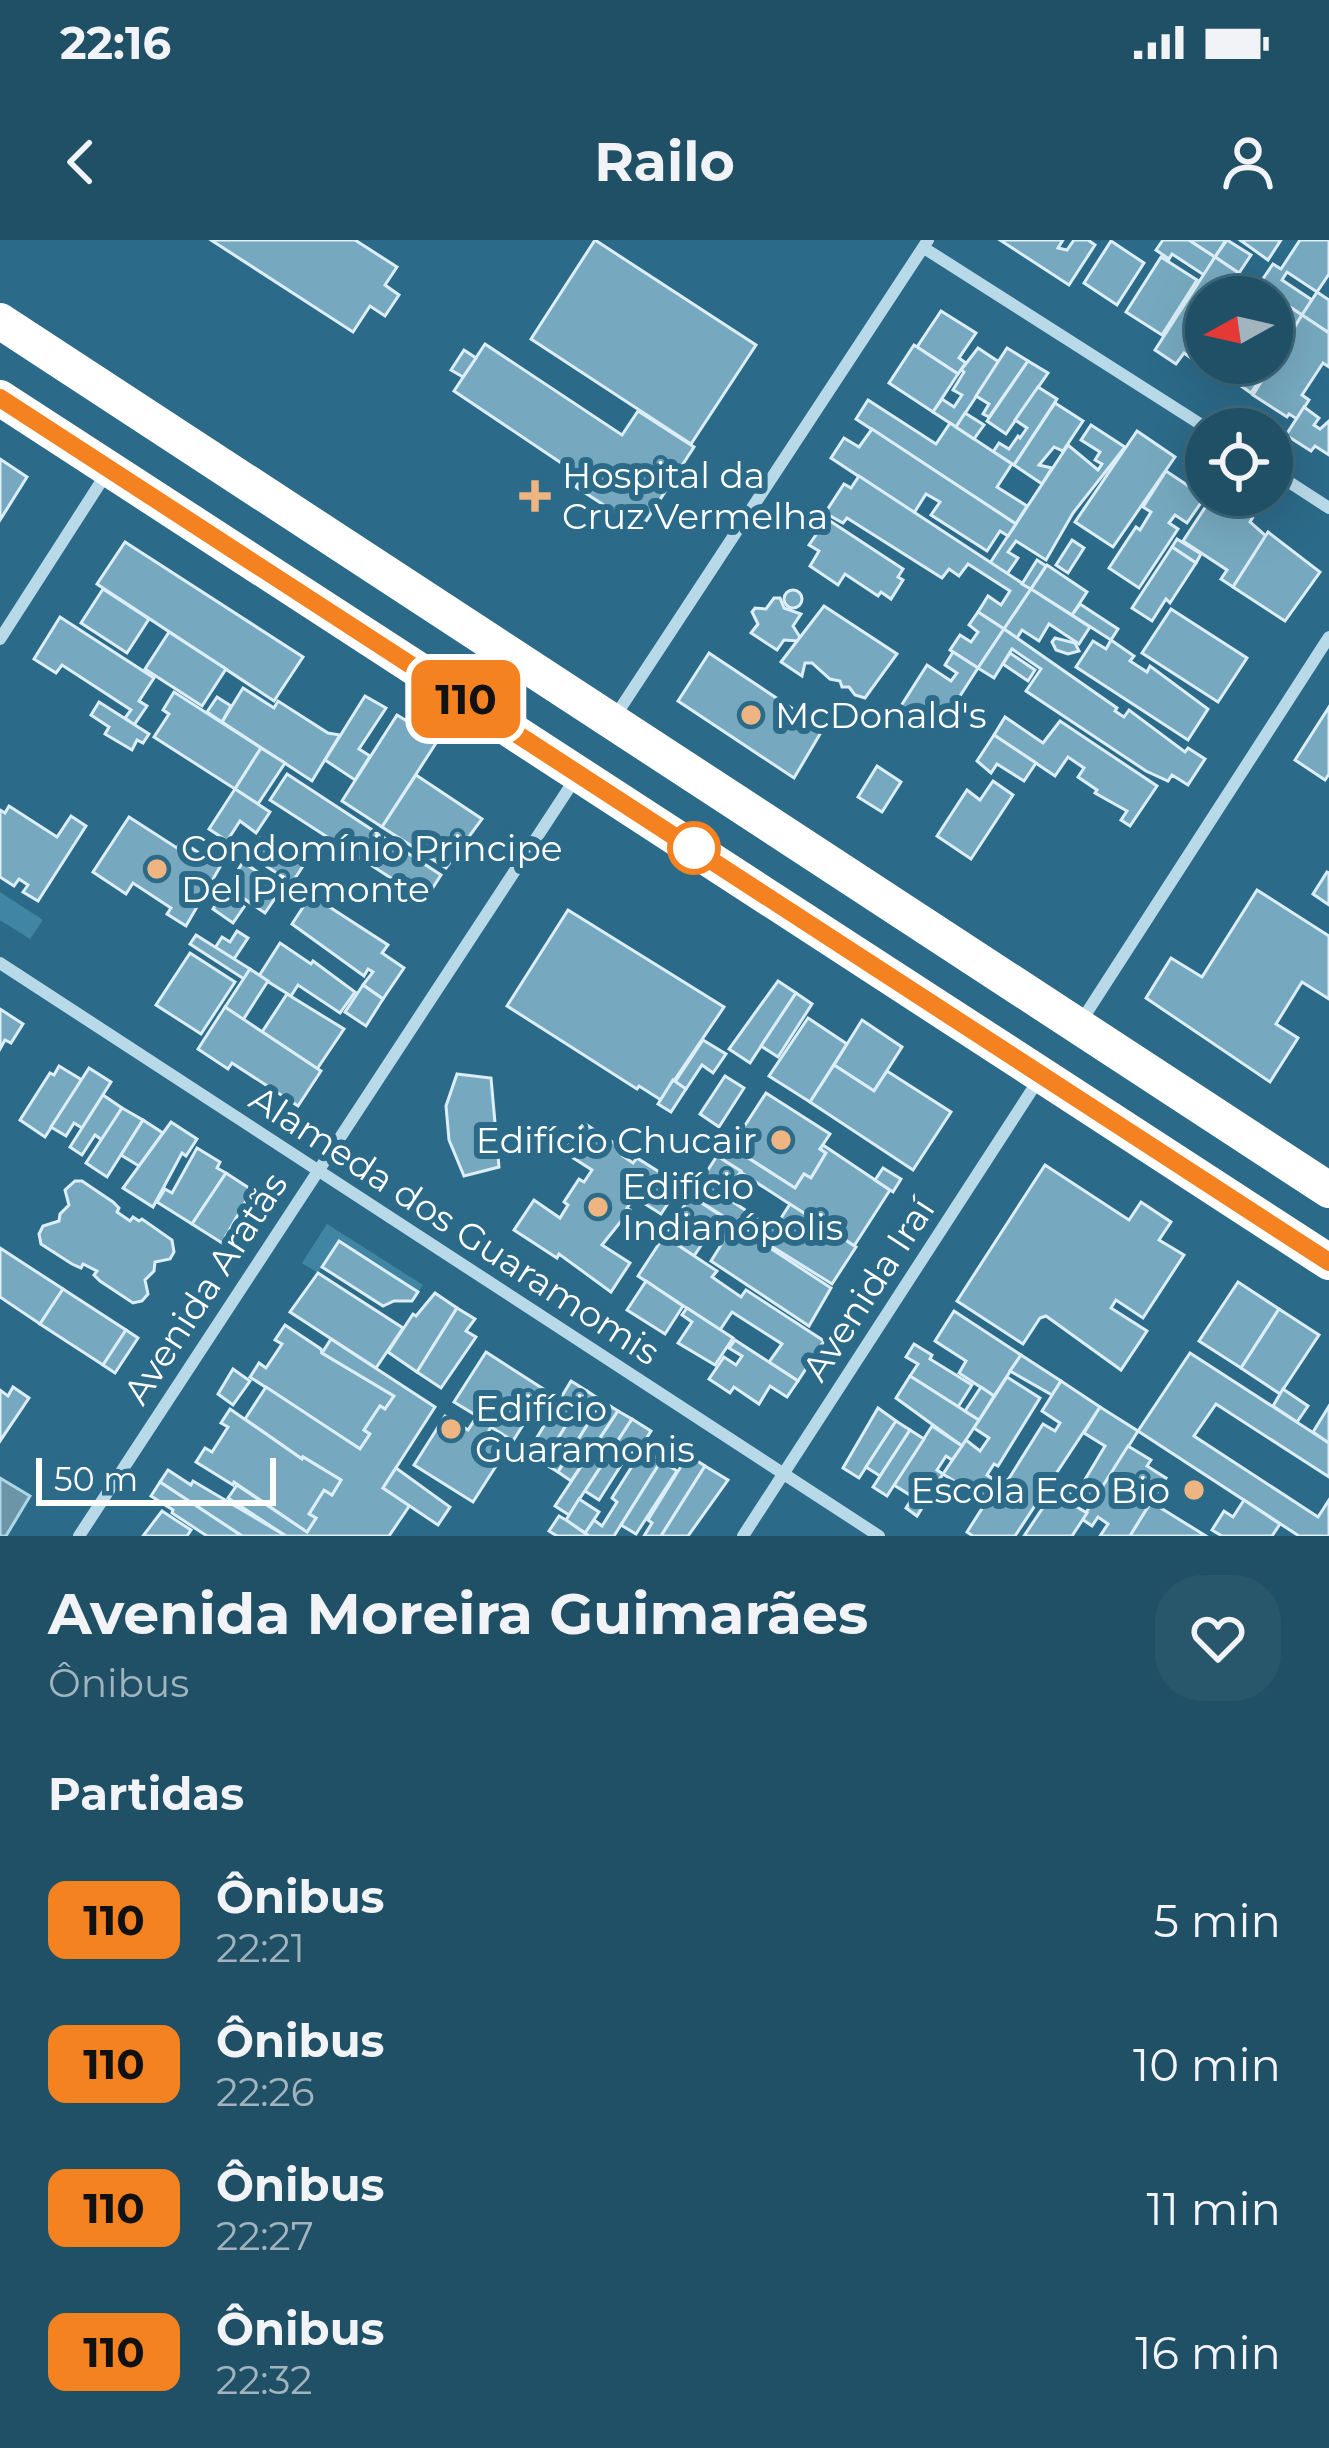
<!DOCTYPE html>
<html lang="pt">
<meta charset="utf-8">
<style>
:root{--surface:#205066;--page:#28576c;--text:#f1f3f6;--muted:#a2b5bf;--line:#3d677a}
body{margin:0;font-family:Montserrat,sans-serif;background:var(--page);color:var(--text);height:100vh;display:flex;flex-direction:column;font-size:45px;white-space:nowrap}
*{box-sizing:border-box;margin:0}
p{font-size:39px;color:var(--muted)}
.icon{flex:none;width:66px;height:66px;fill:none;stroke:currentColor;stroke-width:2;stroke-linecap:round;stroke-linejoin:round}
.map{position:relative;height:1296px;overflow:hidden}
.sheet{display:flex;flex-direction:column;background:var(--surface);flex:1}
.sheet>*{flex:none}
.badge{padding:0 24px;border-radius:18px;font-size:42px;line-height:78px}
.needle{width:78px;rotate:262deg}
.controls{position:absolute;left:1185px;top:36px;display:grid;gap:24px}
.controls a{display:grid;place-items:center;width:108px;height:108px;border-radius:50%;background:var(--surface);box-shadow:0 12px 48px #0002,0 0 0 3px var(--line);font-size:60px}
.scale{position:absolute;left:36px;bottom:30px;width:240px;box-sizing:border-box;padding-left:12px;border:6px solid #fff;border-top:0;font-size:33px;line-height:42px;white-space:nowrap;color:#fff;-webkit-text-stroke:9px #2b6a88;paint-order:stroke}
.map>.badge{position:absolute;translate:-50% -50%;box-shadow:0 0 0 6px #fff}
h2{padding:0 48px;font-size:45px;line-height:108px}
.round{display:grid;place-items:center;flex:none;width:126px;height:126px;border-radius:48px;background:var(--page)}
.headline{display:flex;align-items:center;justify-content:space-between;height:204px;padding:0 48px}
h1{font-size:57px;font-weight:700;line-height:90px}
ul{padding:0;list-style:none}
li{display:flex;align-items:center;gap:36px;height:144px;padding:0 48px}
li div{flex:1}
li b{display:block;font-size:45px}
li em{font-style:normal}
li .badge{min-width:132px;font-weight:700;text-align:center}
.status{display:flex;justify-content:space-between;align-items:center;height:84px;padding:0 60px;background:var(--surface);direction:ltr}
.status svg{height:33px;fill:currentColor}
header{display:flex;justify-content:space-between;align-items:center;height:156px;padding:0 48px;background:var(--surface);font-size:54px;font-weight:700}
.map>svg:first-child{display:block}
.green{fill:#4086a4}
.water{fill:#6c95a8;stroke:#add7e8;stroke-width:3}
.building{fill:#76a9bf;stroke:#dceef7;stroke-width:3}
.lines{fill:none;stroke-linecap:round;stroke-linejoin:round}
.street{stroke:#b8d9e8;stroke-width:12}
.highway{stroke:#fff;stroke-width:36}
.line-casing{stroke:#fff;stroke-width:27}
.line{stroke:#f58220;stroke-width:18}
.poi-dot{fill:#eeb481;stroke:#2b6a88;stroke-width:4.5}
.stop-dot{fill:#fff;stroke:#f58220;stroke-width:6}
.labels{text-anchor:middle;dominant-baseline:central;stroke-width:12;stroke-linejoin:round;paint-order:stroke}
.poi-label{font-size:36px;fill:#fff;stroke:#2b6a88;text-anchor:start}
.street-label{font-size:36px;fill:#fff;stroke:#2b6a88}
</style>
<div class="status"><b>22:16</b><svg viewBox="0 0 49 12"><path d="M0 12V9h3v3zM5 12V6h3v6zM10 12V3h3v9zM15 12V0h3v12zM26 1h20v11H26zM47 4h2v5h-2z"/></svg></div>
<header><svg class="icon" aria-label="back" viewBox="0 0 24 24"><path d="M15 5l-7 7 7 7"/></svg>Railo<svg class="icon" aria-label="person" viewBox="0 0 24 24"><circle cx="12" cy="8" r="4"/><path d="M4 21q1-7 8-7t8 7"/></svg></header>
<div class="map">
<svg width="1329" height="1296" viewBox="0 0 1329 1296">
<rect width="100%" height="100%" fill="#2b6a88"/>
<g class="green">
<path d="M0 652 43 680 30 699 0 680Z"/>
<path d="M327 984 423 1045 418 1052 340 1001 318 1033 302 1023Z"/>
</g>
<path class="water" d="M0 1238 30 1256 6 1296H0Z"/>
<g class="building">
<path d="M211 0H355L397 27 385 45 399 55 385 76 370 66 353 92Z"/>
<path d="M595 0 756 105 691 204 531 99Z"/>
<path d="M1000 0H1063L1058 8 1067 10 1074 0H1088L1095 5 1069 45Z"/>
<path d="M1163 0H1189L1215 17 1204 35 1172 14 1169 19 1156 10Z"/>
<path d="M1189 0H1226L1215 17Z"/>
<path d="M1227 0 1251 15 1239 33 1215 17Z"/>
<path d="M1240 0H1281L1268 20Z"/>
<path d="M1300 0H1329V34L1317 52 1287 32 1282 40 1312 60 1302 75 1258 46 1273 24 1281 29Z"/>
<path d="M1111 1 1144 23 1117 65 1084 43Z"/>
<path d="M1161 17 1197 40 1162 95 1126 72Z"/>
<path d="M1215 17 1258 46 1252 57H1240L1221 45 1215 53 1221 57H1206L1209 123 1205 128 1184 113 1176 124 1155 110Z"/>
<path d="M1258 46 1302 75 1294 88 1272 73V57H1252Z"/>
<path d="M1317 52 1329 60V93L1302 75Z"/>
<path d="M941 71 976 93 959 118 966 123 958 134 917 107Z"/>
<path d="M1302 75 1329 93V127L1323 123 1302 155 1309 160 1297 179 1289 174 1287 177 1253 155Z"/>
<path d="M485 104 622 195 638 171 694 207 641 289 576 247 582 237 454 151Z"/>
<path d="M914 105 958 134 933 172 889 143Z"/>
<path d="M978 108 999 122 956 187 933 172 942 159 954 167 962 155 953 150 964 132 961 130Z"/>
<path d="M1007 108 1028 121 989 177 983 174 989 164 976 156Z"/>
<path d="M464 110 476 118 463 137 451 130Z"/>
<path d="M1028 121 1048 133 1006 194 987 181Z"/>
<path d="M1209 123H1259L1266 130 1251 153Z"/>
<path d="M1038 147 1057 159 1014 225 993 212 999 203 1009 209 1018 196 1020 198 1027 188 1015 180Z"/>
<path d="M868 160 936 204 950 183 1012 224 997 247 1027 266 1016 284 856 179Z"/>
<path d="M1055 163 1083 181 1063 211 1054 207 1039 225 1052 228 1042 244 1014 225Z"/>
<path d="M1304 167 1319 178 1314 185 1320 189 1329 181V215L1315 206 1311 211 1286 195Z"/>
<path d="M965 173 984 185 974 199 956 187Z"/>
<path d="M1091 185 1125 207 1073 273 1046 320 1016 301 1008 312 1018 318 1007 334 990 323 1068 205 1098 230 1102 224 1095 220 1100 212 1081 200Z"/>
<path d="M872 189 1016 284 1008 296 1000 291 987 311 931 275 940 262 926 254 914 273 831 218 844 198 859 207Z"/>
<path d="M1137 191 1175 217 1113 307 1075 282Z"/>
<path d="M0 219 27 237 0 280Z"/>
<path d="M1166 231 1205 257 1187 283 1175 275 1169 283 1178 289 1139 348 1109 328 1136 287 1140 290 1151 272 1143 267Z"/>
<path d="M859 236 1031 349 1004 389 978 372 988 356 1001 365 1010 351 968 324 959 336 949 329 942 338 847 278 843 283 825 273 844 244 851 248Z"/>
<path d="M1240 259 1257 270 1250 282 1266 296 1233 347 1221 339 1227 330 1183 301 1210 260 1230 273Z"/>
<path d="M827 279 903 329 898 337 903 340 891 359 881 352 878 356 845 334 838 345 810 326 819 311 809 305Z"/>
<path d="M1268 292 1320 332 1285 381 1233 347Z"/>
<path d="M1177 299 1201 314 1196 323 1172 307Z"/>
<path d="M1072 300 1084 308 1068 333 1056 325Z"/>
<path d="M125 302 303 417 274 461 97 344Z"/>
<path d="M1172 307 1196 323 1170 363 1166 359 1152 381 1132 368Z"/>
<path d="M1037 320 1046 326 1031 349 1022 344Z"/>
<path d="M1047 325 1087 352 1072 375 1031 349Z"/>
<path d="M103 349 149 379 127 413 81 383Z"/>
<path d="M1031 349 1090 387 1079 404 1049 384 1039 401 1022 390 1017 398 1004 389Z"/>
<circle cx="793" cy="359" r="9"/>
<path d="M774 358H780L784 368 801 374 793 386 800 397 798 401 784 400 777 410 751 393 758 384 752 372 755 368 766 369Z"/>
<path d="M1080 364 1118 389 1111 400 1072 375Z"/>
<path d="M824 366 897 414 865 458 855 455 849 447H842L840 441 830 439 812 423H805L802 436 781 422Z"/>
<path d="M1171 369 1247 418 1218 462 1142 413Z"/>
<path d="M978 372 1004 389 978 428 950 410 960 395 971 402 978 392 969 385Z"/>
<path d="M60 377 154 438 139 461 147 466 134 485 125 478 131 470 62 425 56 433 34 419Z"/>
<path d="M1004 389 1117 468 1115 471 1124 477 1129 470 1185 512 1188 508 1205 519 1188 545 1172 535 1168 541 1146 531 1026 451 1041 429 1012 409 994 438 978 428Z"/>
<path d="M169 392 226 429 202 466 145 429Z"/>
<path d="M1055 398 1075 403 1079 411 1068 414 1056 410 1052 402Z"/>
<path d="M1111 400 1134 416 1130 421 1147 432 1150 426 1208 469 1188 500 1076 427 1093 401 1106 409Z"/>
<path d="M953 412 978 428 940 487 923 476 919 482 899 469 927 425 951 441 957 433 945 425Z"/>
<path d="M709 413 823 489 794 538 678 461Z"/>
<path d="M1010 413 1035 430 1028 441 1003 424Z"/>
<path d="M243 448 274 468 278 461 328 493 340 495 312 541 222 482Z"/>
<path d="M174 452 261 508 235 549 154 497 169 474 163 470Z"/>
<path d="M365 456 386 468 359 509 370 516 355 540 325 520Z"/>
<path d="M217 457 231 466 222 482 207 472Z"/>
<path d="M99 462 149 494 143 503 137 500 132 510 105 494 109 487 91 475Z"/>
<path d="M1329 467V534L1325 540 1295 520Z"/>
<path d="M397 475 438 500 382 587 342 561Z"/>
<path d="M1005 477 1043 503 1060 481 1157 546 1130 586 1121 580 1127 571 1095 553 1097 550 1078 537 1084 528 1068 517 1055 536 994 495Z"/>
<path d="M994 495 1036 523 1024 541 997 524 991 533 977 521Z"/>
<path d="M261 508 285 523 258 564 235 549Z"/>
<path d="M877 526 901 542 882 572 858 557Z"/>
<path d="M287 534 441 635 425 660 270 560Z"/>
<path d="M416 535 482 579 446 628 382 587Z"/>
<path d="M993 541 1013 555 971 619 937 596 967 550 980 560Z"/>
<path d="M235 549 270 572 256 593 240 581 227 601 209 589Z"/>
<path d="M9 566 57 597 71 576 86 586 38 661 23 652 28 645 19 639 14 646 0 637V570L5 573Z"/>
<path d="M129 577 177 608 181 601 220 627 186 686 167 674 171 668 133 643 126 654 93 632Z"/>
<path d="M260 598 303 626 292 643 249 615Z"/>
<path d="M243 622 278 646 283 637 303 650 298 658 282 648 265 673 227 647Z"/>
<path d="M1327 632 1329 633V665L1313 654Z"/>
<path d="M1257 650 1329 696V759L1302 742 1276 784 1298 798 1270 842 1146 758 1171 718 1202 737Z"/>
<path d="M223 653 244 667 233 683 213 669Z"/>
<path d="M311 655 388 705 382 713 404 728 383 759 363 745 373 732 368 729 364 736 292 684Z"/>
<path d="M568 670 724 767 661 860 639 846 637 849 507 766Z"/>
<path d="M237 691 248 698 234 719 215 708 222 697 230 702Z"/>
<path d="M196 695 250 729 244 739 190 704Z"/>
<path d="M280 703 311 724 313 721 355 752 340 773 298 745 291 756 259 736Z"/>
<path d="M190 713 235 742 201 794 156 765Z"/>
<path d="M250 729 268 741 243 780 225 767Z"/>
<path d="M778 741 796 753 750 823 729 809Z"/>
<path d="M363 745 383 759 366 786 345 772Z"/>
<path d="M796 753 812 764 778 817 761 806Z"/>
<path d="M287 754 344 789 317 829 262 792Z"/>
<path d="M225 767 321 831 298 866 232 823 228 829 198 809Z"/>
<path d="M0 769 23 784 11 803 5 800 0 809Z"/>
<path d="M808 778 847 804 810 862 769 836Z"/>
<path d="M862 780 902 807 874 851 834 825Z"/>
<path d="M703 800 726 814 713 833 702 825 686 849 675 842Z"/>
<path d="M834 825 874 851 887 831 951 872 913 930 810 862Z"/>
<path d="M59 826 82 840 45 897 20 880 50 833 54 835Z"/>
<path d="M89 828 111 842 82 888 74 883 66 896 51 887Z"/>
<path d="M457 834 491 838 499 927 464 936 449 900 446 866Z"/>
<path d="M725 836 744 848 719 887 700 874Z"/>
<path d="M673 840 686 849 671 872 658 864Z"/>
<path d="M766 853 830 894 820 909 826 913 811 938 804 934 795 948 731 907Z"/>
<path d="M103 855 122 868 102 900 95 895 82 915 70 907Z"/>
<path d="M122 868 143 880 107 937 86 923Z"/>
<path d="M143 880 163 893 139 926 121 915Z"/>
<path d="M171 882 197 899 186 916 182 913 153 967 123 948Z"/>
<path d="M584 883 626 911 623 916 633 923 637 918 680 945 661 974 634 957 627 968 630 970 602 1005 630 1023 611 1052 559 1014 557 1018 514 990 534 960 560 978 568 965 564 962 579 939 584 942 592 930 564 912Z"/>
<path d="M823 905 890 950 854 1006 722 920 731 907 795 948 804 934 811 938 826 913 820 909Z"/>
<path d="M197 908 220 922 217 928 226 933 192 984 157 962 165 949 172 953Z"/>
<path d="M717 916 741 931 724 956 774 989 790 964 856 1007 832 1044 691 956Z"/>
<path d="M1045 925 1129 980 1141 962 1171 982 1159 1000 1184 1015 1143 1078 1116 1060 1111 1068 1147 1091 1121 1130 1046 1076 1040 1078 1023 1104 957 1061Z"/>
<path d="M883 928 901 939 893 952 875 940Z"/>
<path d="M226 933 252 950 222 1003 192 984Z"/>
<path d="M75 941H82L113 962 119 968 117 972 130 981 133 977 139 981 142 979 172 1000 174 1012 170 1019 155 1022 154 1031 145 1040 148 1054 142 1061 133 1063 100 1041 94 1035 97 1031 83 1024 81 1028 72 1024 41 1004 39 994 43 986 59 981 60 974 69 965 65 950Z"/>
<path d="M691 956 831 1048 809 1086 711 1021 726 997 701 981 695 991 706 998 694 1016 664 996Z"/>
<path d="M664 996 717 1031 712 1037 741 1057 746 1050 824 1101 798 1141 769 1122 782 1104 732 1072 720 1090 638 1036Z"/>
<path d="M339 1001 418 1052 412 1061H394L383 1066 322 1027Z"/>
<path d="M0 1008 63 1049 40 1084 0 1057Z"/>
<path d="M318 1033 403 1088 376 1128 290 1072Z"/>
<path d="M646 1041 683 1066 665 1094 627 1070Z"/>
<path d="M1238 1042 1279 1069 1241 1128 1199 1101Z"/>
<path d="M63 1049 126 1090 103 1125 40 1084Z"/>
<path d="M435 1053 457 1068 417 1132 388 1112 413 1074 416 1076Z"/>
<path d="M457 1068 475 1079 466 1091 476 1097 441 1148 417 1132Z"/>
<path d="M687 1068 733 1098 715 1125 678 1103 692 1082 682 1075Z"/>
<path d="M1279 1069 1319 1095 1280 1154 1241 1128Z"/>
<path d="M954 1071 1021 1115 994 1156 959 1133 966 1121 935 1101Z"/>
<path d="M285 1085 321 1109 322 1113 394 1156 385 1169 380 1166 364 1190 370 1194 360 1209 250 1137 259 1123 266 1128 282 1104 275 1100Z"/>
<path d="M126 1090 138 1098 115 1133 103 1125Z"/>
<path d="M331 1099 435 1167 383 1248 410 1265 389 1296H286L228 1258 237 1245 307 1292 316 1278 309 1274 324 1250 332 1255 341 1240 303 1217 302 1219 245 1179 266 1147 360 1209 370 1194 364 1190 380 1166 385 1169 394 1156 322 1113Z"/>
<path d="M735 1100 798 1141 787 1157 770 1146 759 1164 734 1147 730 1153 709 1139 724 1117 736 1125 742 1116 729 1108Z"/>
<path d="M914 1104 932 1115 930 1119 972 1145 958 1167 910 1136 918 1124 906 1117Z"/>
<path d="M486 1112 545 1150 513 1201 491 1187 484 1199 505 1212 473 1262 414 1225 445 1176 468 1190 477 1176 454 1162Z"/>
<path d="M1190 1113 1329 1203V1237L1216 1164 1194 1196 1318 1277 1329 1260V1296H1299L1138 1191Z"/>
<path d="M1021 1115 1061 1141 1052 1155 1010 1131Z"/>
<path d="M233 1129 250 1141 233 1165 218 1154Z"/>
<path d="M910 1136 979 1180 962 1206 896 1158Z"/>
<path d="M1007 1137 1040 1158 998 1226 994 1224 987 1235 996 1241 984 1260 943 1234 966 1200 980 1211 989 1198 974 1188Z"/>
<path d="M571 1141 587 1151 543 1223 527 1214Z"/>
<path d="M1061 1141 1100 1167 1015 1296H973L967 1292 1002 1237 1008 1240 1043 1184 1055 1191 1060 1183 1042 1171Z"/>
<path d="M13 1147 29 1158 0 1201V1150L8 1156Z"/>
<path d="M981 1147 994 1156 979 1180 965 1171Z"/>
<path d="M1283 1149 1308 1166 1297 1182 1273 1166Z"/>
<path d="M587 1151 602 1161 558 1232 543 1223Z"/>
<path d="M602 1161 618 1171 571 1241 558 1232Z"/>
<path d="M1329 1166V1203L1313 1192Z"/>
<path d="M1100 1167 1138 1191 1090 1268 1074 1258 1105 1206 1084 1193Z"/>
<path d="M878 1168 896 1181 859 1238 843 1228Z"/>
<path d="M230 1169 302 1219 303 1217 341 1240 332 1255 324 1250 309 1274 316 1278 307 1292 234 1242 233 1245 196 1222 205 1208 212 1212 228 1187 221 1183Z"/>
<path d="M618 1171 632 1179 569 1275 555 1266Z"/>
<path d="M632 1179 651 1191 636 1215 630 1211 599 1260 585 1251Z"/>
<path d="M896 1181 910 1190 880 1236 866 1227Z"/>
<path d="M932 1186 962 1206 952 1220 946 1216 937 1230 943 1234 917 1276 906 1268 913 1257 894 1245Z"/>
<path d="M910 1190 924 1199 887 1256 873 1247Z"/>
<path d="M1128 1206 1151 1220 1147 1226 1166 1238 1130 1296H1100L1108 1284 1098 1277 1092 1286 1082 1279Z"/>
<path d="M643 1209 661 1221 614 1296H589L585 1293 594 1280 602 1286 617 1262 612 1258Z"/>
<path d="M688 1215 705 1226 661 1296H644L652 1283 648 1280Z"/>
<path d="M661 1221 677 1231 636 1294 621 1285Z"/>
<path d="M705 1226 728 1240 688 1296H661Z"/>
<path d="M396 1228 450 1267 438 1285 383 1248Z"/>
<path d="M168 1230 191 1245 193 1241 286 1296H242L160 1242Z"/>
<path d="M160 1242 242 1296H207L172 1273 173 1270 151 1256Z"/>
<path d="M1058 1245 1075 1255 1070 1263 1087 1273 1072 1296H1024Z"/>
<path d="M579 1259 599 1272 585 1293 566 1280Z"/>
<path d="M1244 1260 1280 1284 1272 1296H1222L1212 1290 1224 1271 1233 1277Z"/>
<path d="M1151 1262 1206 1296H1130Z"/>
<path d="M162 1271 191 1290 187 1296H143Z"/>
<path d="M559 1276 566 1280 589 1296H557L549 1291Z"/>
</g>
<g class="lines">
<g class="street">
<path d="M924 8 1208 189"/>
<path d="M1272 231 1329 268"/>
<path d="M0 399 106 234"/>
<path d="M616 475 928 0"/>
<path d="M0 723 879 1296"/>
<path d="M1082 780 1329 397"/>
<path d="M79 1296 575 539"/>
<path d="M743 1296 1039 839"/>
</g>
<g class="highway">
<path d="M0 81 1329 950"/>
<path d="M0 158 1329 1022"/>
</g>
</g>
<g class="lines">
<defs>
<path id="line" d="M0 158 1329 1022"/>
</defs>
<use href="#line" class="line-casing"/>
<use href="#line" class="line"/>
</g>
<g class="poi-dot">
<path d="M529 238h12v12h12v12h-12v12h-12v-12h-12v-12h12z"/>
<circle cx="751" cy="475" r="12"/>
<circle cx="157" cy="629" r="12"/>
<circle cx="781" cy="900" r="12"/>
<circle cx="598" cy="967" r="12"/>
<circle cx="451" cy="1189" r="12"/>
<circle cx="1194" cy="1250" r="12"/>
</g>
<circle class="stop-dot" cx="694" cy="608" r="24"/>
<g class="labels">
<g class="poi-label">
<text x="562" y="235">Hospital da<tspan x="562" dy="41">Cruz Vermelha</tspan></text>
<text x="775" y="475">McDonald's</text>
<text x="181" y="608">Condomínio Principe<tspan x="181" dy="41">Del Piemonte</tspan></text>
<text x="757" y="900" text-anchor="end">Edifício Chucair</text>
<text x="622" y="946">Edifício<tspan x="622" dy="41">Indianópolis</tspan></text>
<text x="475" y="1168">Edifício<tspan x="475" dy="41">Guaramonis</tspan></text>
<text x="1170" y="1250" text-anchor="end">Escola Eco Bio</text>
</g>
<g class="street-label">
<text transform="translate(455 985) rotate(33)">Alameda dos Guaramomis</text>
<text transform="translate(205 1048) rotate(-57)">Avenida Aratãs</text>
<text transform="translate(868 1049) rotate(-57)">Avenida Iraí</text>
</g>
</g>
</svg>
<div class="controls">
<a><svg class="needle" viewBox="-14 -14 28 28"><path d="M0-13l5 13h-10z" fill="#e53935"/><path d="M0 13l5-13h-10z" fill="#a2b5bf"/></svg></a>
<a><svg class="icon" aria-label="locate" viewBox="0 0 24 24"><circle cx="12" cy="12" r="6"/><path d="M12 2v4M12 18v4M2 12h4M18 12h4"/></svg></a>
</div>
<div class="scale">50 m</div>
<b class="badge" style="left:466px;top:459px;background:#f58220;color:#111">110</b>
</div>
<section class="sheet">
<div class="headline"><div><h1>Avenida Moreira Guimarães</h1><p>Ônibus</p></div><a class="round"><svg class="icon" aria-label="heart" viewBox="0 0 24 24"><path d="M12 20l-8-8c-3-5 5-10 8-4 3-6 11-1 8 4z"/></svg></a></div>
<h2>Partidas</h2>
<ul>
<li><span class="badge" style="background:#f58220;color:#111">110</span><div><b>Ônibus</b><p>22:21</p></div><em>5 min</em></li>
<li><span class="badge" style="background:#f58220;color:#111">110</span><div><b>Ônibus</b><p>22:26</p></div><em>10 min</em></li>
<li><span class="badge" style="background:#f58220;color:#111">110</span><div><b>Ônibus</b><p>22:27</p></div><em>11 min</em></li>
<li><span class="badge" style="background:#f58220;color:#111">110</span><div><b>Ônibus</b><p>22:32</p></div><em>16 min</em></li>
</ul>
</section>
